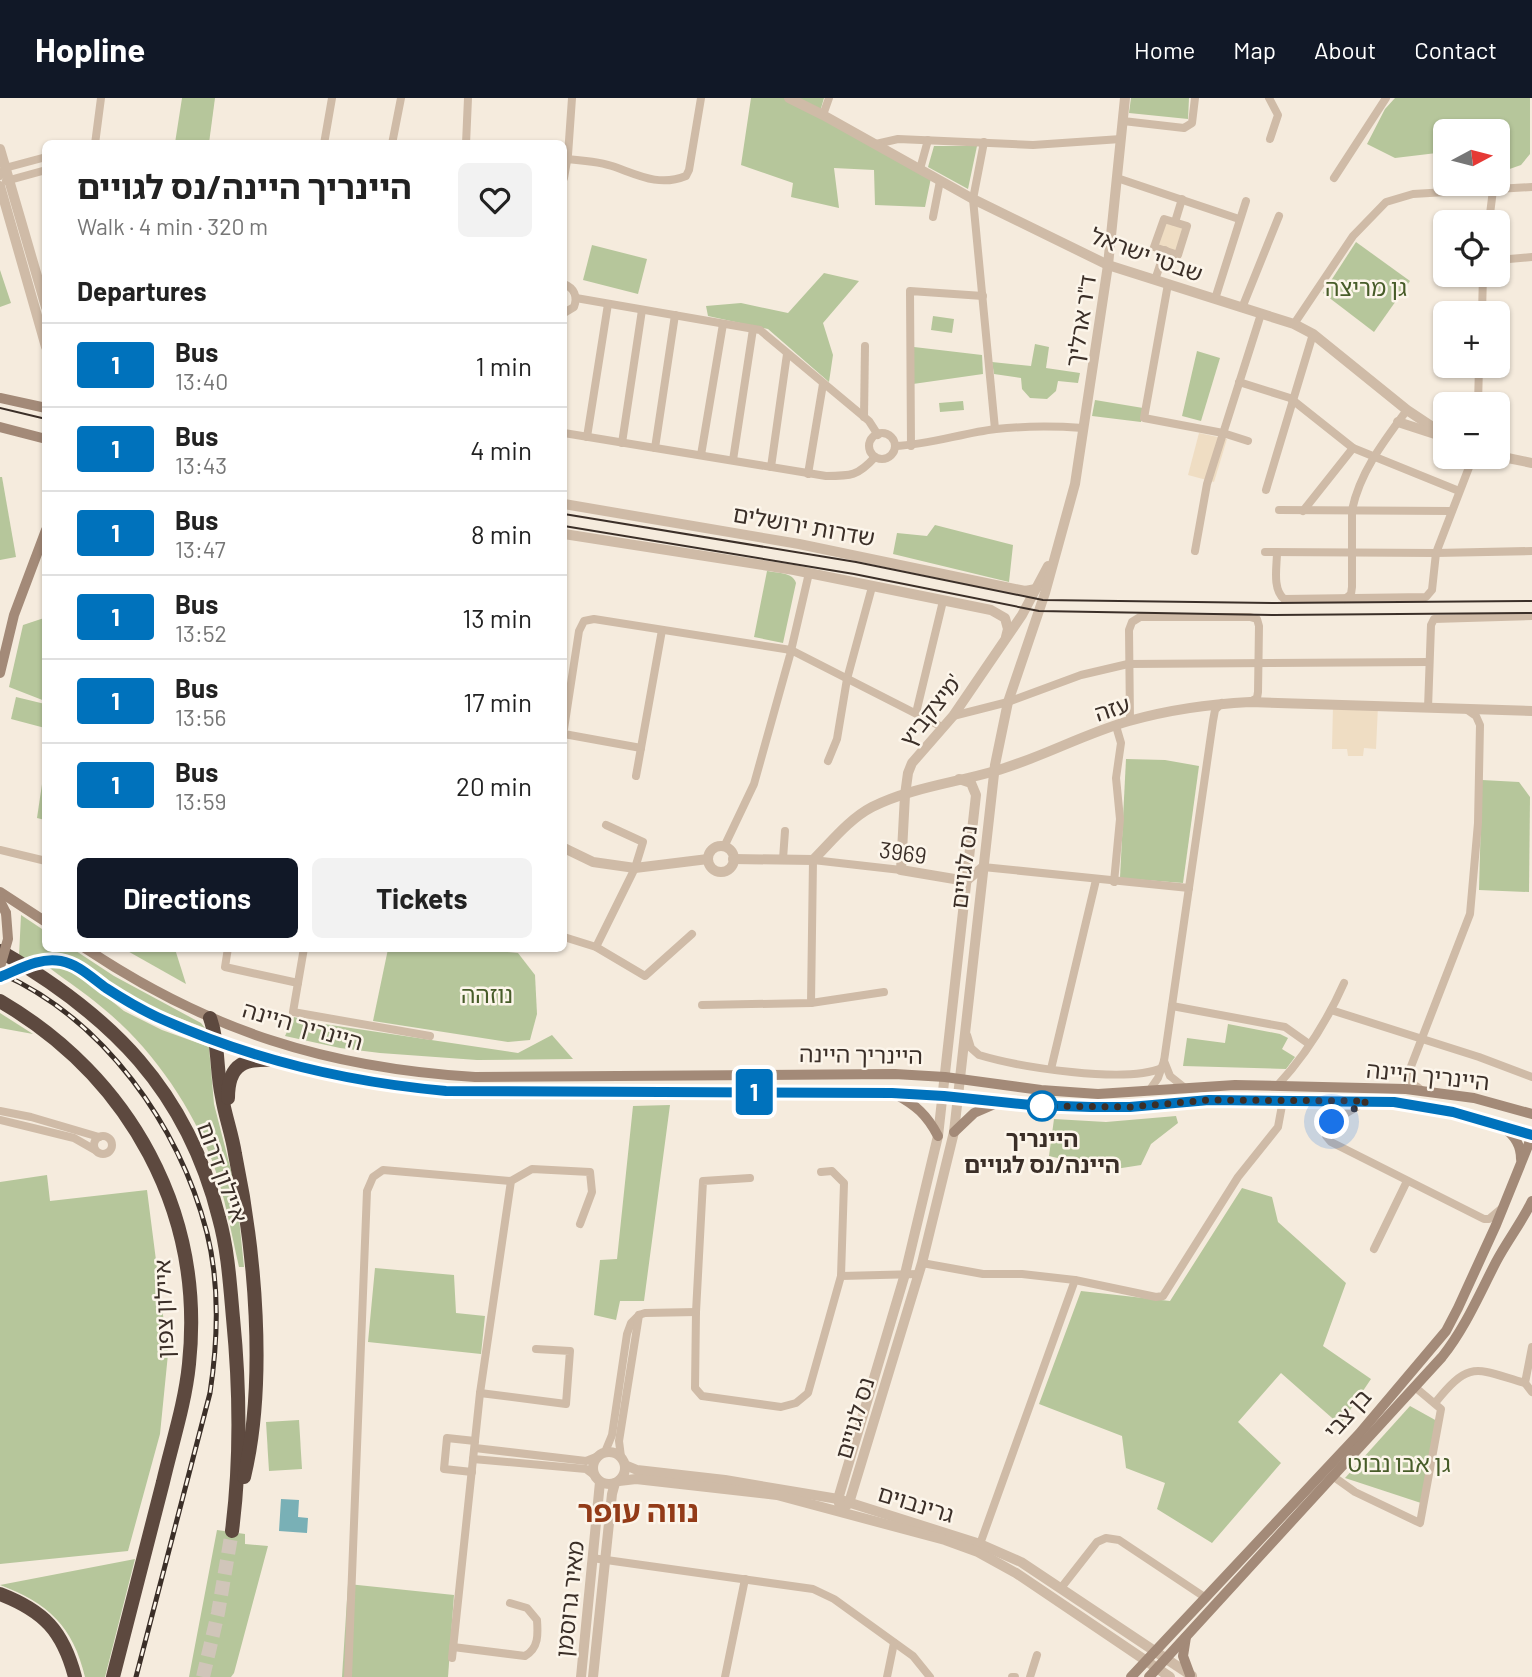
<!DOCTYPE html>
<meta charset="utf-8">
<style>
:root{--surface:#fff;--page:#f2f2f2;--text:#222;--muted:#767676;--line:#e0e0e0;--accent:#111827}
body{margin:0;font-family:Barlow,"Noto Sans Hebrew",sans-serif;background:var(--page);color:var(--text);height:100vh;display:flex;flex-direction:column;font-size:26px;white-space:nowrap}
*{box-sizing:border-box;margin:0}
p{font-size:23px;color:var(--muted)}
.icon{flex:none;width:38px;height:38px;fill:none;stroke:currentColor;stroke-width:2;stroke-linecap:round;stroke-linejoin:round}
.map{position:relative;flex:1;overflow:hidden}
.sheet{position:absolute;left:42px;top:42px;width:525px;height:812px;display:flex;flex-direction:column;background:var(--surface);border-radius:10px;box-shadow:0 2px 5px #0004}
.sheet>*{flex:none}
.badge{padding:0 14px;border-radius:5px;font-size:24px;line-height:46px}
.needle{width:46px;rotate:83deg}
.buttons{position:absolute;left:1433px;top:21px;display:grid;gap:14px}
.buttons a{display:grid;place-items:center;width:77px;height:77px;border-radius:10px;background:var(--surface);box-shadow:0 2px 5px #0004;font-size:35px}
.you{position:absolute;width:35px;height:35px;margin:-18px;border:5px solid #fff;border-radius:50%;background:#1a73e8;box-shadow:0 0 0 10px #1a73e833}
.map>.badge{position:absolute;translate:-50% -50%;box-shadow:0 0 0 4px #fff}
h2{padding:0 35px;font-size:26px;line-height:63px}
.round{display:grid;place-items:center;flex:none;width:74px;height:74px;border-radius:10px;background:var(--page)}
.overview{display:flex;align-items:center;justify-content:space-between;height:119px;padding:0 35px}
h1{font-size:33px;font-weight:700;line-height:52px}
.cta{display:flex;gap:14px;margin-top:auto;padding:14px 35px}
.cta a{flex:1;height:80px;border-radius:10px;background:var(--accent);color:#fff;font-size:28px;font-weight:700;line-height:80px;text-align:center}
.cta a+a{background:var(--page);color:var(--text)}
ul{padding:0;list-style:none}
li{display:flex;align-items:center;gap:21px;height:84px;padding:0 35px;border-top:2px solid var(--line)}
li div{flex:1}
li b{display:block;font-size:26px}
li em{font-style:normal}
li .badge{min-width:77px;font-weight:700;text-align:center}
header{display:flex;align-items:center;gap:42px;box-sizing:border-box;height:98px;padding:0 35px;background:var(--accent);color:#fff}
header strong{font-size:33px}
nav{display:flex;gap:38px;margin-inline-start:auto;font-size:24px}
.map>svg:first-child{display:block}
.green{fill:#b6c69b}
.plaza{fill:#efddc3}
.water{fill:#79b0b6}
.lines{fill:none;stroke-linecap:round;stroke-linejoin:round}
.motorway-tunnel{stroke:#d0c5b9;stroke-width:14;stroke-dasharray:14 7;stroke-linecap:butt}
.minor{stroke:#cfbba7;stroke-width:8}
.tertiary{stroke:#cfbba7;stroke-width:10}
.secondary{stroke:#a38a78;stroke-width:10}
.motorway{stroke:#5d493f;stroke-width:14}
.tram{stroke:#3b2f28;stroke-width:2}
.rail-casing{stroke:#3b2f28;stroke-width:5}
.rail{stroke:#fcf5ea;stroke-width:2.5;stroke-dasharray:8;stroke-linecap:butt}
.secondary-bridge{stroke:#a38a78;stroke-width:10}
.line-casing{stroke:#fff;stroke-width:16}
.line{stroke:#0072bc;stroke-width:10}
.walk{stroke:#3b2f28;stroke-width:7;stroke-dasharray:0 12.6}
.stop-dot{fill:#fff;stroke:#0072bc;stroke-width:3.5}
.labels{text-anchor:middle;dominant-baseline:central;stroke-width:5;stroke-linejoin:round;paint-order:stroke}
.street-label{font-size:23px;fill:#3b2f28;stroke:#fcf5ea}
.park-label{font-size:23px;fill:#475c29;stroke:#fcf5ea}
.stop-label{font-size:23px;font-weight:bold;fill:#3b2f28;stroke:#fcf5ea}
.district-label{font-size:30px;font-weight:bold;fill:#933b18;stroke:#fcf5ea}
</style>
<header>
<strong>Hopline</strong>
<nav><a>Home</a><a>Map</a><a>About</a><a>Contact</a></nav>
</header>
<div class="map">
<svg width="1532" height="1579" viewBox="0 0 1532 1579">
<rect width="100%" height="100%" fill="#f5ebdd"/>
<g class="green">
<path d="M182 0H215L209 45H175Z"/>
<path d="M751 0H824L819 17 931 80 925 109 875 107 874 72 834 70 839 110 791 99 793 85 741 67Z"/>
<path d="M1131 0H1189L1188 21 1129 15Z"/>
<path d="M1395 0H1530V56L1521 67 1501 74 1498 67V33H1446L1445 54 1395 60 1367 46 1385 11Z"/>
<path d="M934 48H977L968 91 928 69Z"/>
<path d="M1356 144 1410 183 1374 234 1323 195Z"/>
<path d="M592 147 647 161 638 196 583 182Z"/>
<path d="M0 172 11 205 0 209Z"/>
<path d="M824 175 859 183 823 225 833 257 829 284 768 231 708 218 706 208 741 205 788 215Z"/>
<path d="M933 218 954 221 952 235 931 232Z"/>
<path d="M1035 246 1049 249 1046 270 1080 275 1078 285 1058 283 1056 293 1047 301 1030 300 1022 291 1021 280 994 276 992 264 1031 268Z"/>
<path d="M914 249 982 257 983 276 913 286Z"/>
<path d="M1197 253 1220 260 1201 323 1182 318Z"/>
<path d="M1095 302 1143 310 1141 324 1092 318Z"/>
<path d="M963 303 964 312 940 314 939 305Z"/>
<path d="M0 379H2L16 459 0 462Z"/>
<path d="M935 427 1013 447 1009 484 893 456 897 435 927 438Z"/>
<path d="M767 473C777 475 793 474 796 485L783 545 754 539Z"/>
<path d="M45 515V603L9 589 23 527 44 520Z"/>
<path d="M16 599 45 606V630L11 621Z"/>
<path d="M1126 661 1165 662 1199 668 1183 785 1120 780Z"/>
<path d="M45 666V722L37 720Z"/>
<path d="M1482 682 1519 684 1530 699 1529 794 1479 792Z"/>
<path d="M21 817 45 833 46 850 73 851 114 878 201 925 205 930 148 908 67 859 42 857 30 861 19 858Z"/>
<path d="M124 851H175L186 886Z"/>
<path d="M477 851 518 855 535 877 537 916 530 942 508 944 373 923 388 851Z"/>
<path d="M47 868 73 872 124 913 162 932 209 949 214 1006 236 1092 244 1169H239C231 1134 225 1099 213 1065 193 1011 154 954 111 917 91 899 68 884 47 868Z"/>
<path d="M0 915 33 936 0 930Z"/>
<path d="M294 919 324 926 518 955 552 937 573 961 477 962 380 955 340 950 285 938Z"/>
<path d="M1228 926 1280 936 1288 940 1282 951 1295 959 1286 971 1183 968 1187 940 1225 945Z"/>
<path d="M670 1007 644 1203H620L616 1222 594 1217 600 1162 617 1161 633 1008Z"/>
<path d="M1176 1018 1178 1025 1151 1046 1141 1067 1109 1072 1049 1058 1054 1021 1106 1024Z"/>
<path d="M47 1077 50 1103 147 1092 168 1256 160 1336 128 1453 0 1466V1084Z"/>
<path d="M1242 1090 1272 1099 1278 1124 1346 1185 1323 1248 1371 1281 1340 1327 1281 1275 1238 1324 1281 1365 1212 1445 1157 1411 1165 1385 1126 1370 1122 1338 1039 1306 1081 1193 1170 1203Z"/>
<path d="M375 1170 454 1177 456 1215 485 1218 481 1256 368 1244Z"/>
<path d="M1410 1308 1437 1323 1421 1405 1345 1380Z"/>
<path d="M299 1322 302 1371 269 1373 266 1324Z"/>
<path d="M217 1432 245 1436V1446L268 1448 234 1575 231 1579H189Z"/>
<path d="M135 1461 105 1579H85C73 1528 48 1505 0 1487Z"/>
<path d="M348 1486 454 1497 448 1579H342Z"/>
</g>
<g class="plaza">
<path d="M1164 121 1187 128 1178 157 1154 149Z"/>
<path d="M1199 335 1227 341 1214 384 1188 377Z"/>
<path d="M1333 607 1378 608 1376 651 1364 650 1363 658H1348L1347 651H1332Z"/>
</g>
<path class="water" d="M281 1401 299 1402 298 1419 308 1420 307 1435 279 1433Z"/>
<g class="lines">
<path class="motorway-tunnel" d="M203 1579 218 1515 232 1433"/>
<g class="minor">
<path d="M1269 0 1278 17 1270 41"/>
<path d="M823 17 829 0"/>
<path d="M1123 23 1184 30 1192 25 1195 0"/>
<path d="M984 44 973 101 995 331"/>
<path d="M95 46 101 0"/>
<path d="M324 46 332 0"/>
<path d="M392 46 401 0"/>
<path d="M466 46 468 0"/>
<path d="M876 46 898 41 1033 47 1121 41"/>
<path d="M564 61C580 62 596 63 612 68 638 77 659 89 686 78L689 72 701 0"/>
<path d="M920 71 928 42"/>
<path d="M0 78 5 70 46 59"/>
<path d="M564 80 568 57 572 0"/>
<path d="M1117 80 1239 121"/>
<path d="M1334 80 1386 0"/>
<path d="M6 83 46 72"/>
<path d="M933 119 940 83"/>
<path d="M1164 121 1187 128 1178 157 1154 149Z"/>
<path d="M1175 124 1182 101"/>
<path d="M1489 124 1493 92"/>
<path d="M1498 162 1532 159"/>
<path d="M1155 182 1165 152"/>
<path d="M564 186C574 190 578 198 574 209L564 215"/>
<path d="M1168 186 1144 320 1223 335 1248 343"/>
<path d="M576 200 760 232 869 323 878 337"/>
<path d="M1215 201 1246 103"/>
<path d="M1242 210 1279 118"/>
<path d="M1482 215 1483 177"/>
<path d="M1294 226 1353 138 1386 104 1413 96 1532 89"/>
<path d="M1239 284 1290 300 1353 350 1459 393"/>
<path d="M1478 306 1479 268"/>
<path d="M864 319 865 248"/>
<path d="M564 335 826 378C851 378 858 378 875 359"/>
<circle cx="882" cy="348" r="13"/>
<path d="M587 339 608 206"/>
<path d="M622 345 642 212"/>
<path d="M895 348C929 347 962 335 996 331 1025 328 1054 328 1083 330"/>
<path d="M911 348 910 193 983 198"/>
<path d="M655 350 675 217"/>
<path d="M701 357 723 226"/>
<path d="M733 362 753 231"/>
<path d="M771 369 787 256"/>
<path d="M808 376 823 286"/>
<path d="M1266 392 1313 236"/>
<path d="M1279 412 1451 413"/>
<path d="M1303 413 1353 350"/>
<path d="M1195 453 1207 386 1261 216"/>
<path d="M1265 454 1436 455 1532 453"/>
<path d="M1277 454C1277 468 1272 491 1284 501L1426 499 1432 492 1436 455 1473 359"/>
<path d="M1345 501 1351 496 1352 489V412C1360 374 1384 343 1407 312"/>
<path d="M1428 610 1431 527 1434 521 1532 518"/>
<path d="M916 615 943 503"/>
<path d="M953 618 1008 604 1081 577 1128 566 1429 564"/>
<path d="M1130 623 1129 532 1132 524 1140 519H1250L1257 521 1259 528 1258 594 1257 600 1250 604"/>
<path d="M564 631 579 533 584 523 594 521 791 552 942 629"/>
<path d="M564 636 641 650"/>
<path d="M828 663 837 641 847 581 872 489"/>
<path d="M636 678 662 532"/>
<path d="M724 749 754 686 790 557 809 475"/>
<path d="M0 752 46 763"/>
<path d="M783 761 785 733"/>
<path d="M983 769 1189 790"/>
<path d="M1114 784 1120 721 1116 680 1121 645 1116 628"/>
<path d="M564 839 596 849 645 878 692 836"/>
<path d="M596 849 635 770 643 744 606 727"/>
<path d="M228 850 225 869 298 885"/>
<path d="M304 850 293 914 430 938"/>
<path d="M811 905 813 762 901 772"/>
<path d="M702 907 811 905 884 894"/>
<path d="M1172 908 1285 929 1309 946"/>
<path d="M1331 912 1479 959 1532 979"/>
<path d="M967 937 971 950 979 957C1019 969 1125 986 1162 970"/>
<path d="M1164 963 1170 978 1185 990"/>
<path d="M1051 971 1096 782"/>
<path d="M1277 988C1304 959 1328 921 1344 885"/>
<path d="M1420 991 1412 985 1410 971 1470 816 1478 725 1480 627 1476 618 1466 611"/>
<path d="M1149 993 1158 980 1164 963 1213 623 1215 612 1222 605"/>
<path d="M1365 1004 1328 1026 1326 1038 1331 1044 1484 1121H1489L1502 1110"/>
<path d="M0 1013 31 1019 99 1039"/>
<path d="M0 1022 74 1040 95 1052"/>
<circle cx="103" cy="1047" r="9"/>
<path d="M821 1074 832 1073 844 1085 841 1178"/>
<path d="M750 1080 703 1083 696 1214 695 1290 702 1298 781 1309 796 1305 808 1295 841 1178 919 1176"/>
<path d="M1374 1151 1407 1083"/>
<path d="M922 1165 983 1176H1022L1075 1182 1156 1199 1163 1198 1238 1079 1278 1029 1283 1002"/>
<path d="M639 1217 645 1215 696 1214"/>
<path d="M1532 1249 1525 1285 1532 1294"/>
<path d="M480 1295 566 1306 570 1253 536 1251"/>
<path d="M1435 1305C1470 1261 1476 1271 1525 1285"/>
<path d="M475 1350 586 1363 596 1359"/>
<path d="M605 1354 612 1337 627 1236 631 1225 639 1217"/>
<path d="M621 1359 619 1343 639 1217"/>
<path d="M473 1361 586 1371 594 1377"/>
<path d="M472 1374 444 1371 447 1340 475 1343"/>
<path d="M1334 1379 1355 1394 1420 1425 1441 1311 1416 1290"/>
<path d="M980 1446 1075 1182"/>
<path d="M592 1460 813 1491 834 1501 913 1558 930 1579"/>
<path d="M1061 1490 1097 1444 1106 1440 1119 1442 1206 1500"/>
<path d="M453 1549 525 1558C539 1550 538 1536 537 1522L527 1510 510 1505"/>
<path d="M452 1560 480 1295 511 1083 532 1071 590 1074 592 1094 580 1126"/>
<path d="M348 1579 367 1093 373 1079 383 1072 511 1083"/>
<path d="M725 1579 745 1481"/>
<path d="M887 1579 894 1545"/>
<path d="M1012 1579H1015"/>
<path d="M1030 1579 1037 1557"/>
</g>
<g class="tertiary">
<path d="M789 0 823 17 973 101 1108 167 1294 226 1313 236 1407 312 1446 338"/>
<path d="M0 51 46 209"/>
<path d="M0 88 46 249"/>
<path d="M1398 324 1435 336"/>
<path d="M1498 358 1532 365"/>
<path d="M564 406 799 446 1025 493 1036 491"/>
<path d="M564 436 794 472 991 512 1005 520 1008 531 1006 539"/>
<circle cx="721" cy="761" r="13"/>
<path d="M564 750 593 764 635 770 708 761"/>
<path d="M733 761 813 762C831 744 849 721 872 709 910 690 954 685 995 673 1041 660 1083 636 1129 623 1168 612 1210 606 1250 604L1532 613"/>
<path d="M983 769 966 783 901 772 905 697 908 675 912 665 953 618 1022 517 1048 468"/>
<circle cx="609" cy="1370" r="16"/>
<path d="M625 1367 637 1372 725 1382 838 1401 980 1446 1021 1464 1192 1578"/>
<path d="M619 1383 636 1381 777 1397 945 1442 978 1454 1016 1475 1170 1579"/>
<path d="M841 1413 849 1405 922 1165 954 1034 995 667 1008 604 1045 495 1075 386 1108 167 1125 0"/>
<path d="M841 1413 838 1401 905 1176 938 1038 976 697 971 685 959 681"/>
<path d="M581 1579 600 1384"/>
<path d="M593 1579 612 1396 615 1385"/>
</g>
<g class="secondary">
<path d="M0 300 46 310"/>
<path d="M0 329 46 341"/>
<path d="M0 575 14 517 46 432"/>
<path d="M0 794 46 824"/>
<path d="M0 803 6 815"/>
<path d="M85 850C209 933 327 970 475 979L895 976 945 979 1041 992 1098 996 1235 987 1406 991 1474 1000 1532 1016"/>
<path d="M40 863 67 864 123 900 155 918 183 930 307 972 367 984 446 993 892 995 944 998 1031 1007 1091 1009 1209 1002 1394 1004 1453 1014 1532 1037"/>
<path d="M895 996C916 1007 927 1017 938 1038"/>
<path d="M1505 1031C1515 1038 1521 1048 1521 1061"/>
<path d="M954 1034 974 1015 997 1005"/>
<path d="M1186 1539 1183 1558 1190 1577"/>
<path d="M1131 1579 1359 1336 1446 1233 1458 1210 1496 1127 1532 1038"/>
<path d="M1149 1579 1442 1259C1465 1230 1479 1197 1496 1164 1507 1143 1522 1124 1532 1103"/>
</g>
<g class="motorway">
<path d="M0 853C111 917 187 992 219 1120 228 1152 230 1187 233 1220 240 1291 241 1362 232 1433"/>
<path d="M0 903C130 979 205 1114 189 1266 185 1306 172 1345 163 1384 146 1449 130 1514 113 1579"/>
<path d="M210 920C219 945 216 972 222 999 225 1018 232 1036 235 1056 255 1152 267 1283 244 1379"/>
<path d="M228 1000C228 964 246 960 278 962"/>
<path d="M0 1496C44 1513 63 1533 75 1579"/>
</g>
<g class="tram">
<path d="M0 310 46 321"/>
<path d="M564 416 856 464 1043 502 1274 505 1532 503"/>
<path d="M564 428 854 476 1039 513 1274 517 1532 515"/>
</g>
<defs>
<path id="rail" d="M0 875C104 921 179 1027 207 1135 220 1187 218 1242 210 1295L136 1579"/>
</defs>
<use href="#rail" class="rail-casing"/>
<use href="#rail" class="rail"/>
<g class="secondary-bridge">
<path d="M0 869 8 841 6 815"/>
<path d="M0 879 40 863"/>
</g>
</g>
<g class="lines">
<defs>
<path id="line" d="M0 879C20 871 39 859 61 863 78 866 92 880 106 890 123 901 140 911 157 919 249 961 346 984 446 993L892 995 944 998 1031 1007 1091 1009H1130L1209 1002 1394 1004 1453 1014 1532 1037"/>
</defs>
<use href="#line" class="line-casing"/>
<use href="#line" class="line"/>
<path class="walk" d="M1042 1008 1130 1009 1209 1002 1367 1003 1332 1024"/>
</g>
<circle class="stop-dot" cx="1042" cy="1008" r="14"/>
<g class="labels">
<g class="street-label">
<text transform="translate(1147 156) rotate(20)">שבטי ישראל</text>
<text transform="translate(1080 223) rotate(-81)">ד"ר ארליך</text>
<text transform="translate(804 427) rotate(10)">שדרות ירושלים</text>
<text transform="translate(1112 610) rotate(-18)">עזה</text>
<text transform="translate(930 612) rotate(-52)">מיצקביץ'</text>
<text transform="translate(903 754) rotate(8)">3969</text>
<text transform="translate(963 769) rotate(-83)">נס לגויים</text>
<text transform="translate(303 927) rotate(16)">היינריך היינה</text>
<text transform="translate(861 956) rotate(1)">היינריך היינה</text>
<text transform="translate(1428 977) rotate(6)">היינריך היינה</text>
<text transform="translate(223 1074) rotate(70)">איילון דרום</text>
<text transform="translate(163 1211) rotate(-92)">איילון צפון</text>
<text transform="translate(1347 1315) rotate(-48)">בן צבי</text>
<text transform="translate(854 1320) rotate(-73)">נס לגויים</text>
<text transform="translate(916 1405) rotate(17)">גרינבוים</text>
<text transform="translate(569 1501) rotate(-84)">מאיר גרוסמן</text>
</g>
<g class="park-label">
<text x="1366" y="189">גן מריצה</text>
<text x="487" y="896">נוזהה</text>
<text x="1399" y="1365">גן אבו נבוט</text>
</g>
<g class="stop-label">
<text x="1042" y="1040">היינריך<tspan x="1042" dy="26">היינה/נס לגויים</tspan></text>
</g>
<g class="district-label">
<text x="638" y="1412">נווה עופר</text>
</g>
</g>
</svg>
<div class="buttons">
<a><svg class="needle" viewBox="-14 -14 28 28"><path d="M0-13l5 13h-10z" fill="#e53935"/><path d="M0 13l5-13h-10z" fill="#767676"/></svg></a>
<a><svg class="icon" aria-label="locate" viewBox="0 0 24 24"><circle cx="12" cy="12" r="6"/><path d="M12 2v4M12 18v4M2 12h4M18 12h4"/></svg></a>
<a>+</a>
<a>−</a>
</div>
<div class="you" style="left:1332px;top:1024px"></div>
<b class="badge" style="left:754px;top:994px;background:#0072bc;color:#fff">1</b>
<section class="sheet">
<div class="overview"><div><h1>היינריך היינה/נס לגויים</h1><p>Walk · 4 min · 320 m</p></div><a class="round"><svg class="icon" aria-label="heart" viewBox="0 0 24 24"><path d="M12 20l-8-8c-3-5 5-10 8-4 3-6 11-1 8 4z"/></svg></a></div>
<h2>Departures</h2>
<ul>
<li><span class="badge" style="background:#0072bc;color:#fff">1</span><div><b>Bus</b><p>13:40</p></div><em>1 min</em></li>
<li><span class="badge" style="background:#0072bc;color:#fff">1</span><div><b>Bus</b><p>13:43</p></div><em>4 min</em></li>
<li><span class="badge" style="background:#0072bc;color:#fff">1</span><div><b>Bus</b><p>13:47</p></div><em>8 min</em></li>
<li><span class="badge" style="background:#0072bc;color:#fff">1</span><div><b>Bus</b><p>13:52</p></div><em>13 min</em></li>
<li><span class="badge" style="background:#0072bc;color:#fff">1</span><div><b>Bus</b><p>13:56</p></div><em>17 min</em></li>
<li><span class="badge" style="background:#0072bc;color:#fff">1</span><div><b>Bus</b><p>13:59</p></div><em>20 min</em></li>
</ul>
<div class="cta"><a>Directions</a><a>Tickets</a></div>
</section>
</div>
